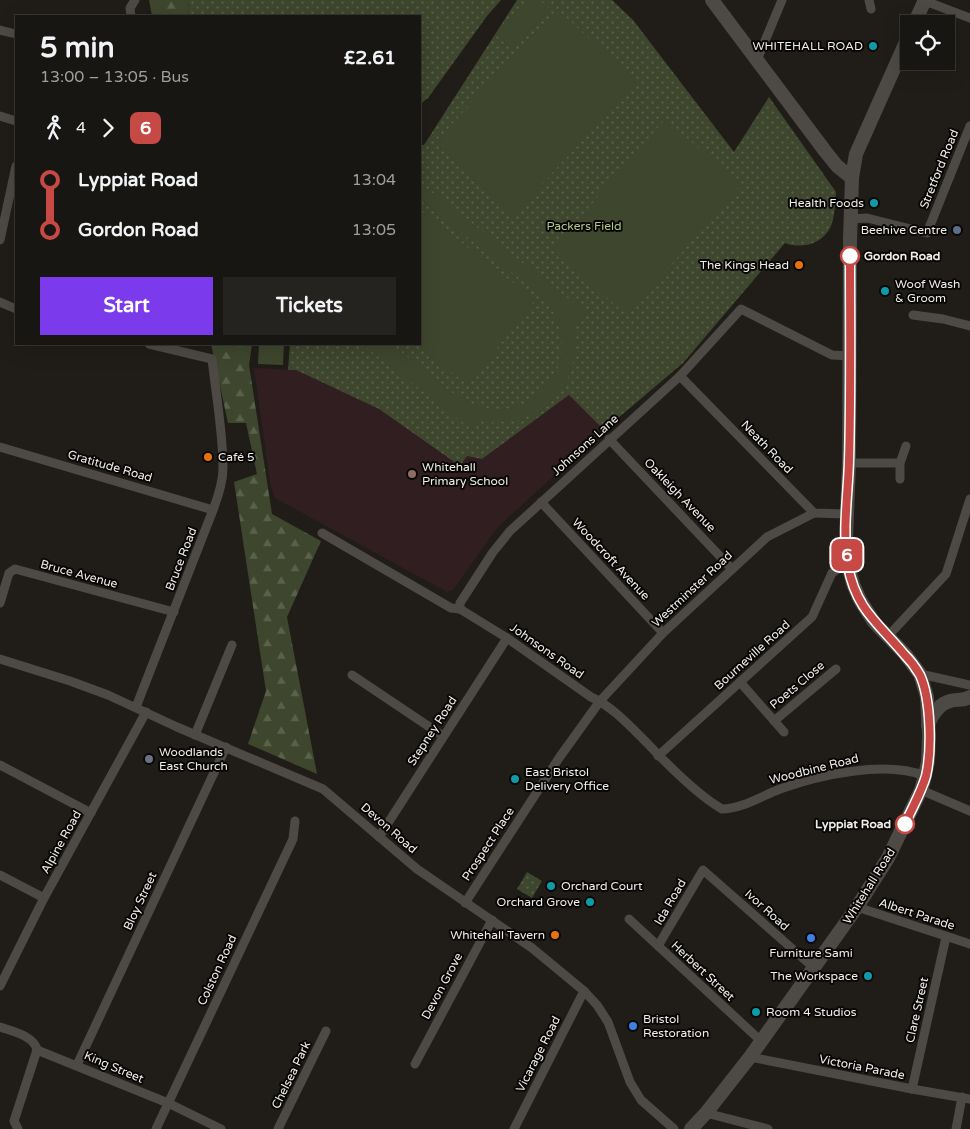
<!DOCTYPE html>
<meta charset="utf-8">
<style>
:root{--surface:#181612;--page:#252320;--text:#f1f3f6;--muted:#9f9f9f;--line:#363532;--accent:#7c3aed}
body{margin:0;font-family:"Varela Round",sans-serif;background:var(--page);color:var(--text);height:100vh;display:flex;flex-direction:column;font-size:19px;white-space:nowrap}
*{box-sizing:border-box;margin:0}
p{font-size:16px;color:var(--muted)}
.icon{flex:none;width:28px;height:28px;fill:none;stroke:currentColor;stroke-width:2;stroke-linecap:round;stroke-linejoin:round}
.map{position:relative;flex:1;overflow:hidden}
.panel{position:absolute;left:15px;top:15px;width:406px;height:330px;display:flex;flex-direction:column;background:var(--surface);border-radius:0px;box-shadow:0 5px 20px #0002,0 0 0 1px var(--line)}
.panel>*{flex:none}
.badge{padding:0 10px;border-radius:8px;font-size:18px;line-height:32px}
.fabs{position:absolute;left:900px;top:15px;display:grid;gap:10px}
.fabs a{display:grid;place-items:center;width:55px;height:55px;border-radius:0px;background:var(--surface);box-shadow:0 5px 20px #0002,0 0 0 1px var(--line);font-size:25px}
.map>.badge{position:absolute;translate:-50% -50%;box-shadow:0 0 0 2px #fff}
.legs{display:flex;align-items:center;gap:8px;height:55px;padding:0 25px;font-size:16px}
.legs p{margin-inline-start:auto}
.headline{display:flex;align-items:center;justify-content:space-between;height:85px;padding:0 25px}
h1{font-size:28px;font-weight:800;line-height:38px}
.cta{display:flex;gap:10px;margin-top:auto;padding:10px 25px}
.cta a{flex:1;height:58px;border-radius:0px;background:var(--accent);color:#fff;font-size:20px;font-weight:800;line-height:58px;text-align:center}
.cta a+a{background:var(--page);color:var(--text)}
ul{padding:0 25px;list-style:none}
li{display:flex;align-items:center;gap:18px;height:50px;font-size:19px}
li i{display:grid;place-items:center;width:8px;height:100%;margin:0 6px;background:currentColor}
li i::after{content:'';width:12px;height:12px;margin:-6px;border:4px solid;border-radius:50%;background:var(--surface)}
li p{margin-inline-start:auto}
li:first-child i{background:linear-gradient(#0000 50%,currentColor 0)}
li:last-child i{background:linear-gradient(currentColor 50%,#0000 0)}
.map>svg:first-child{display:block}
.education{fill:#311e21}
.green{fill:url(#green-dots)}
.forest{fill:url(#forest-firs)}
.pitch{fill:#3e462d}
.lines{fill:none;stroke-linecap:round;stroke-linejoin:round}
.street{stroke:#4d4944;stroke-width:9}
.secondary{stroke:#4d4944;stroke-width:14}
.line-1-casing{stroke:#fff;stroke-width:11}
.line-1{stroke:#c64945;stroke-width:8}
.culture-dot{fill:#0f9aa8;stroke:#080706;stroke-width:2}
.service-dot{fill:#5c6f8a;stroke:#080706;stroke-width:2}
.stop-1-dot{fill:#fff;stroke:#c64945;stroke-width:2.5}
.food-dot{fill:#e8710a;stroke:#080706;stroke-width:2}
.education-dot{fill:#8d6e63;stroke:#080706;stroke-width:2}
.worship-dot{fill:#6b7280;stroke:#080706;stroke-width:2}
.shop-dot{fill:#3f7fe0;stroke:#080706;stroke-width:2}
.labels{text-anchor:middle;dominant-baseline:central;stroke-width:4;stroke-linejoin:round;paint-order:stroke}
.poi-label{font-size:12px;fill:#efede9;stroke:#080706;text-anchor:start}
.street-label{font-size:12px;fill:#efede9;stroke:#080706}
.park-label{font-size:12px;fill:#b5c68d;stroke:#080706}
.stop-label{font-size:12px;font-weight:bold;fill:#efede9;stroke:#080706;text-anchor:start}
</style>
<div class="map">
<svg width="970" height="1129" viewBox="0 0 970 1129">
<defs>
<pattern id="green-dots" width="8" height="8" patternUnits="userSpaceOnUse" patternTransform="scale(1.25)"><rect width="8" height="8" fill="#3e462d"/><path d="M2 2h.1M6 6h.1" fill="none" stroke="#5a614b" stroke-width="1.8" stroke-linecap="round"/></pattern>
<pattern id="forest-firs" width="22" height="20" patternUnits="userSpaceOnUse" patternTransform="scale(1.25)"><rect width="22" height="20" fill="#3e462d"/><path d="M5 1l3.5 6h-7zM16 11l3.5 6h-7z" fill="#5a614b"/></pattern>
</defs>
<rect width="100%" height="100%" fill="#201d18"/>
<path class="education" d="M254 368 296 370 379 409 448 458 467 455 482 459 569 395 604 430 497 528 453 590 447 592 275 498 270 483Z"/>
<g class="green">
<path d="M188 0H501L487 16 428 98 420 104V16H189Z"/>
<path d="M517 0H612L633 20 734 152 769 97 836 192C835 203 835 219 830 228 821 245 801 249 785 243L683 363 604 430 569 395 482 459 467 456 460 466 379 409 296 370H288L290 344H420V145H424Z"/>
<path d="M527 872 542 881 532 898 517 889Z"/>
</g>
<g class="forest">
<path d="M149 0H188L189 16H152Z"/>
<path d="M211 344H252L249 365 272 514 321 541 287 617 317 774 248 744 266 691 234 482 257 474 246 423H228Z"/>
</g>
<g class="pitch">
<path d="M529 0H540L550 9 512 50 496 35Z"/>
<path d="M557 9 636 81 514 215 435 143Z"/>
<path d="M665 119 741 185 627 315 552 250Z"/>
<path d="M420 183 587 313 575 329C580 392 539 430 476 421L470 428 362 344C370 344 385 341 392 345 398 349 404 355 410 359 447 388 482 428 531 400 549 390 560 370 562 350 564 329 555 312 543 297L420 200Z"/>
<path d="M420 210 535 300 468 385 415 344H420Z"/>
<path d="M259 344H284L283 365 258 364Z"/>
</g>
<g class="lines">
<g class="street">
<path d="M869 0 871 9"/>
<path d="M925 1 970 18"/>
<path d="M131 16 130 8 135 0"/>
<path d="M0 30 16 34"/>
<path d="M757 60 782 0"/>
<path d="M0 116 16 121"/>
<path d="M851 219 867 218 927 233 970 126"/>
<path d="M0 240 16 166"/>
<path d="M0 302 16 309"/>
<path d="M913 315 943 319 970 326"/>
<path d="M680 376 814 513 846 514"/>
<path d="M609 439 732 569"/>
<path d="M0 447 213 510"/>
<path d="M849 463H900"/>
<path d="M900 479V463L906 446"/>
<path d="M541 502 663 633"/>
<path d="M322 533 451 608 460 609 507 638 591 697C612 706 631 727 647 743 666 763 699 796 722 809 741 809 762 796 780 789 819 775 886 760 925 776"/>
<path d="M0 603 9 573 15 569 174 612"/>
<path d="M460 609V603L493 552 510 531 680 376 741 309 832 355 851 356"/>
<path d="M888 636 946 574 970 499"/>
<path d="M0 659 70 681 108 695 177 727 323 789 417 869 532 948 584 991 597 1005 608 1022 630 1082 641 1100 674 1129"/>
<path d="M920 674 970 685"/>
<path d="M352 675 443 736"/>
<path d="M740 682 784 732"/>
<path d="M136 707 213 510C218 497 223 482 223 468 223 432 216 395 212 359L149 344"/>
<path d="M774 721 836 669"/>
<path d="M195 735 232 645"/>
<path d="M658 756 812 617 832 573 839 568 848 565"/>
<path d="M0 765 91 813"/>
<path d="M921 790 970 811"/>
<path d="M379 837 507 638"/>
<path d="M0 875 44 898"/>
<path d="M465 903 559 758 600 701 663 633 767 537 814 513"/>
<path d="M857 907 970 944"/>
<path d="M629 919 761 1041"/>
<path d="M658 946 703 870 814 968"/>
<path d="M0 986 44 898 146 712"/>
<path d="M0 1027C11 1031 35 1036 37 1050L168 1103 221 1129"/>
<path d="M750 1057 912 1089 970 1099"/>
<path d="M415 1064 492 920"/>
<path d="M77 1065 226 747"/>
<path d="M912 1089 946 937"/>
<path d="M706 1113 768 1129"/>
<path d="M18 1129 14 1121 37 1050"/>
<path d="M156 1129 293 839 295 821"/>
<path d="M278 1129 326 1031"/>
<path d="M514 1129 584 991"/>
<path d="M956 1129 962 1097"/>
</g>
<g class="secondary">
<path d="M712 0 825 151 837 166 852 178"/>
<path d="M914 24 925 0"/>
<path d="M928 725C932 715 939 704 950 701 958 699 963 701 970 697"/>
<path d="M691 1129 706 1113 750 1057 857 907 888 858 921 790 925 776 928 761 929 735 927 697 920 674 905 654 874 622 860 600 853 584 848 565 846 540 849 463 850 239 852 178 856 154 909 35"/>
</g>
</g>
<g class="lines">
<defs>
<path id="line-1" d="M850 256C850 324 851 393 849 461 848 495 842 532 848 566 856 609 878 623 904 654 910 660 916 668 920 675 931 699 932 750 926 776 921 793 912 808 905 824"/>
</defs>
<use href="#line-1" class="line-1-casing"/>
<use href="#line-1" class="line-1"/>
</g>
<g class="culture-dot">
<circle cx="873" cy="46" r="5"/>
<circle cx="874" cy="203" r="5"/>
<circle cx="885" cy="291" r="5"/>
<circle cx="515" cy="779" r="5"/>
<circle cx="551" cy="886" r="5"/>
<circle cx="590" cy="902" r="5"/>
<circle cx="868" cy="976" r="5"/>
<circle cx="756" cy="1012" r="5"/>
</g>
<circle class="service-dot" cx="957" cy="230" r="5"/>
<g class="stop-1-dot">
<circle cx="850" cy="256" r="9"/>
<circle cx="905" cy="824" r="9"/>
</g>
<g class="food-dot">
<circle cx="799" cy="265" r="5"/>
<circle cx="208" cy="457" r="5"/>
<circle cx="555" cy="935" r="5"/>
</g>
<circle class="education-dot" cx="412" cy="474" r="5"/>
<circle class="worship-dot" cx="149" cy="759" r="5"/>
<g class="shop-dot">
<circle cx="811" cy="938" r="5"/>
<circle cx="633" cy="1026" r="5"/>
</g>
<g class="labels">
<g class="poi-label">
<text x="863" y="46" text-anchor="end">WHITEHALL ROAD</text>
<text x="864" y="203" text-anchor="end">Health Foods</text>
<text x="947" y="230" text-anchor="end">Beehive Centre</text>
<text x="789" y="265" text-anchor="end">The Kings Head</text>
<text x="895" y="284">Woof Wash<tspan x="895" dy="14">&amp; Groom</tspan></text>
<text x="218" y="457">Café 5</text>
<text x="422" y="467">Whitehall<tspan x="422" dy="14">Primary School</tspan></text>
<text x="159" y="752">Woodlands<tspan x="159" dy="14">East Church</tspan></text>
<text x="525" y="772">East Bristol<tspan x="525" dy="14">Delivery Office</tspan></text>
<text x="561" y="886">Orchard Court</text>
<text x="580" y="902" text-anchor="end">Orchard Grove</text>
<text x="545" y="935" text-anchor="end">Whitehall Tavern</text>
<text x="811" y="953" text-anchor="middle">Furniture Sami</text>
<text x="858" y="976" text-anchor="end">The Workspace</text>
<text x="766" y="1012">Room 4 Studios</text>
<text x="643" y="1019">Bristol<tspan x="643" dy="14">Restoration</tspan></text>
</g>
<g class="street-label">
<text transform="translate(939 169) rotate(-68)">Stretford Road</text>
<text transform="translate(585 445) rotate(-42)">Johnsons Lane</text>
<text transform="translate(767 447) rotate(46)">Neath Road</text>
<text transform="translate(110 466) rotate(16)">Gratitude Road</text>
<text transform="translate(680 495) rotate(46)">Oakleigh Avenue</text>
<text transform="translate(181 559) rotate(-69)">Bruce Road</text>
<text transform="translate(611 559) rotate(47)">Woodcroft Avenue</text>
<text transform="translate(79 574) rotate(15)">Bruce Avenue</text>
<text transform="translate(692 589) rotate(-43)">Westminster Road</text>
<text transform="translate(547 651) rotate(35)">Johnsons Road</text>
<text transform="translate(752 655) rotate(-42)">Bourneville Road</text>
<text transform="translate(797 685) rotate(-40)">Poets Close</text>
<text transform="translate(432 731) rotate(-57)">Stepney Road</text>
<text transform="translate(814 769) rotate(-14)">Woodbine Road</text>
<text transform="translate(389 828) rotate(41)">Devon Road</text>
<text transform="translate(61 842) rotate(-61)">Alpine Road</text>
<text transform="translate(488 844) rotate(-57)">Prospect Place</text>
<text transform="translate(869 886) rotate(-58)">Whitehall Road</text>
<text transform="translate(140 901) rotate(-65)">Bloy Street</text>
<text transform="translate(670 902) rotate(-60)">Ida Road</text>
<text transform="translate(767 910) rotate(42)">Ivor Road</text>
<text transform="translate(917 914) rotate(18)">Albert Parade</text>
<text transform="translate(217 970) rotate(-65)">Colston Road</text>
<text transform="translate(703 971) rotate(43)">Herbert Street</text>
<text transform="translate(442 986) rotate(-62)">Devon Grove</text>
<text transform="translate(917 1010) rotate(-77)">Clare Street</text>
<text transform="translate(538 1054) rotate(-63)">Vicarage Road</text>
<text transform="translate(114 1067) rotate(23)">King Street</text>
<text transform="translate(862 1067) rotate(11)">Victoria Parade</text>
<text transform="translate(291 1075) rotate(-64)">Chelsea Park</text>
</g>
<g class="park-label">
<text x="584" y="226">Packers Field</text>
</g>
<g class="stop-label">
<text x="864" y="256">Gordon Road</text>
<text x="891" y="824" text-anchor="end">Lyppiat Road</text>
</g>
</g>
</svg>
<div class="fabs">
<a><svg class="icon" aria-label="locate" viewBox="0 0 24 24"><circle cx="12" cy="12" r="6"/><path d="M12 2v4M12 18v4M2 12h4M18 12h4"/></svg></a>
</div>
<b class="badge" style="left:847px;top:555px;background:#c64945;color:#fff">6</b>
<section class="panel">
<div class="headline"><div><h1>5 min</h1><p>13:00 – 13:05 · Bus</p></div><b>£2.61</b></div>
<div class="legs"><svg class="icon" aria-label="walk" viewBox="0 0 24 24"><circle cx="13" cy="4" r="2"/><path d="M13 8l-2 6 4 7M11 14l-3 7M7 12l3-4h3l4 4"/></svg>4<svg class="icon" aria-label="forward" viewBox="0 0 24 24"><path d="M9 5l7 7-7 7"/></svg><b class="badge" style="background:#c64945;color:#fff">6</b></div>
<ul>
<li><i style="color:#c64945"></i><b>Lyppiat Road</b><p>13:04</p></li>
<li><i style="color:#c64945"></i><b>Gordon Road</b><p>13:05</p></li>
</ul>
<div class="cta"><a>Start</a><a>Tickets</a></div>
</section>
</div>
